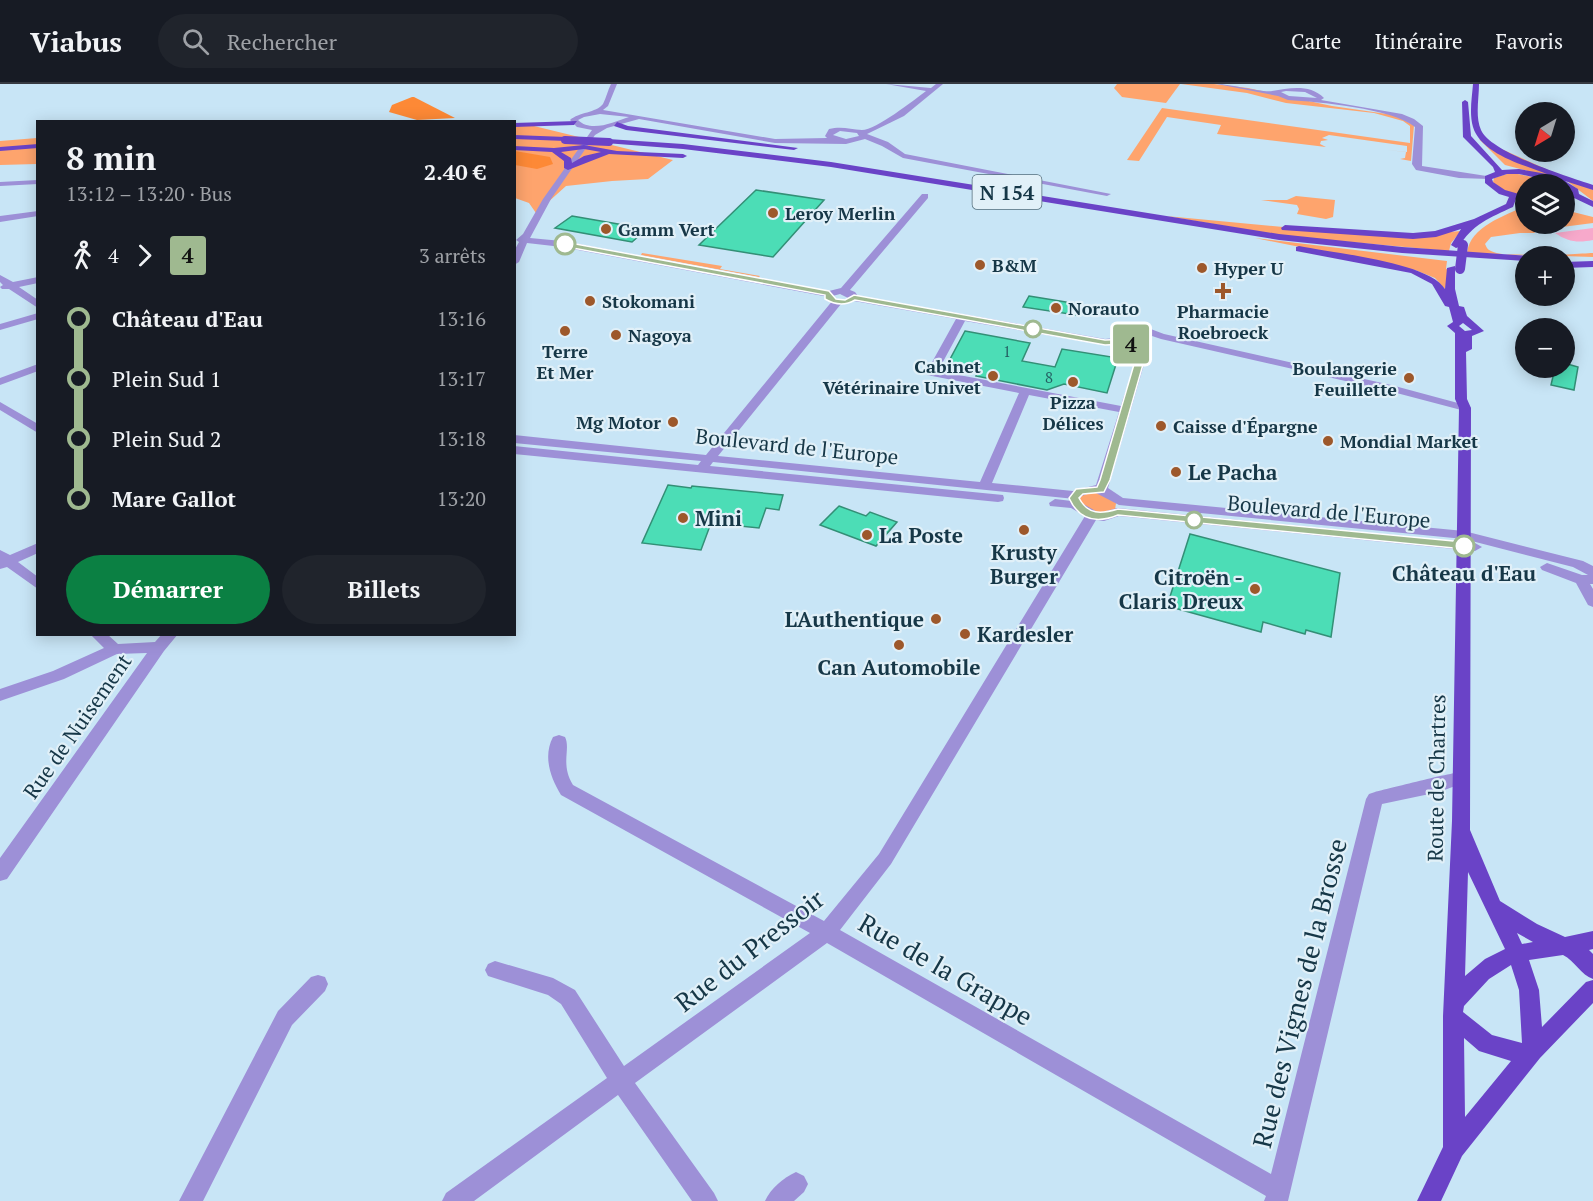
<!DOCTYPE html>
<html lang="fr">
<meta charset="utf-8">
<style>
:root{--surface:#171b24;--page:#20242c;--text:#f1f3f6;--muted:#9ea1a6;--line:#363941;--accent:#0b8043}
body{margin:0;font-family:"PT Serif",serif;background:var(--page);color:var(--text);height:100vh;display:flex;flex-direction:column;font-size:22px;white-space:nowrap}
*{box-sizing:border-box;margin:0}
p{font-size:20px;color:var(--muted)}
.icon{flex:none;width:33px;height:33px;fill:none;stroke:currentColor;stroke-width:2;stroke-linecap:round;stroke-linejoin:round}
.map{position:relative;flex:1;overflow:hidden}
.panel{position:absolute;left:36px;top:36px;width:480px;height:516px;display:flex;flex-direction:column;background:var(--surface);border-radius:0px;box-shadow:0 3px 15px #0003}
.panel>*{flex:none}
.badge{padding:0 12px;border-radius:4px;font-size:21px;line-height:39px}
.needle{width:39px;rotate:218deg}
.buttons{position:absolute;left:1515px;top:18px;display:grid;gap:12px}
.buttons a{display:grid;place-items:center;width:60px;height:60px;border-radius:50%;background:var(--surface);box-shadow:0 3px 15px #0003;font-size:30px}
.map>.badge{position:absolute;translate:-50% -50%;box-shadow:0 0 0 3px #fff}
.legs{display:flex;align-items:center;gap:9px;height:66px;padding:0 30px;font-size:20px}
.legs p{margin-inline-start:auto}
.summary{display:flex;align-items:center;justify-content:space-between;height:102px;padding:0 30px}
h1{font-size:33px;font-weight:800;line-height:45px}
.cta{display:flex;gap:12px;margin-top:auto;padding:12px 30px}
.cta a{flex:1;height:69px;border-radius:36px;background:var(--accent);color:#fff;font-size:24px;font-weight:800;line-height:69px;text-align:center}
.cta a+a{background:var(--page);color:var(--text)}
ul{padding:0 30px;list-style:none}
li{display:flex;align-items:center;gap:21px;height:60px;font-size:22px}
li i{display:grid;place-items:center;width:9px;height:100%;margin:0 8px;background:currentColor}
li i::after{content:'';width:15px;height:15px;margin:-8px;border:4px solid;border-radius:50%;background:var(--surface)}
li p{margin-inline-start:auto}
li:first-child i{background:linear-gradient(#0000 50%,currentColor 0)}
li:last-child i{background:linear-gradient(currentColor 50%,#0000 0)}
header{display:flex;align-items:center;gap:36px;box-sizing:border-box;height:84px;padding:0 30px;background:var(--surface);border-bottom:2px solid var(--line)}
header strong{font-size:28px}
nav{display:flex;gap:33px;margin-inline-start:auto;font-size:21px}
.search{width:420px;height:54px;background:var(--page);display:flex;align-items:center;gap:15px;box-sizing:border-box;padding:0 21px;border-radius:33px;color:var(--muted);font-size:22px}
.map>svg:first-child{display:block}
.green{fill:#fea46d}
.forest{fill:#fd8936}
.water{fill:#f7a9cb}
.building{fill:#4cddb6;stroke:#338f76;stroke-width:1.5}
.lines{fill:none;stroke-linecap:round;stroke-linejoin:round}
.minor{fill:#9d90d7;fill-rule:evenodd}
.major{fill:#6a43c7;fill-rule:evenodd}
.major-bridge-far1{stroke:#6a43c7;stroke-width:8}
.major-bridge{stroke:#6a43c7;stroke-width:10}
.line-1{fill:#9fb990;stroke:#fff;stroke-width:1.5}
.poi-dot{fill:#9d582b;stroke:#e1f0f8;stroke-width:2}
.stop-1-dot{fill:#fff;stroke:#9fb990;stroke-width:3}
.labels{text-anchor:middle;dominant-baseline:central;stroke-width:4.5;stroke-linejoin:round;paint-order:stroke}
.far-number-label{font-size:15px;fill:#246063}
.far-poi-label{font-size:18px;font-weight:bold;fill:#163747;stroke:#e1f0f8;text-anchor:start}
.shield{fill:#e1f0f8;stroke:#536e7c;stroke-width:1.5}
.shield-label{font-size:20px;font-weight:bold;fill:#163747}
.street-label{font-size:21px;fill:#163747;stroke:#e1f0f8}
.poi-label{font-size:21px;font-weight:bold;fill:#163747;stroke:#e1f0f8;text-anchor:start}
.stop-label{font-size:21px;font-weight:bold;fill:#163747;stroke:#e1f0f8}
.near-street-label{font-size:26px;fill:#163747;stroke:#e1f0f8}
</style>
<header>
<strong>Viabus</strong>
<div class="search"><svg class="icon" aria-label="search" viewBox="0 0 24 24"><circle cx="10" cy="10" r="6"/><path d="M15 15l6 6"/></svg>Rechercher</div>
<nav><a>Carte</a><a>Itinéraire</a><a>Favoris</a></nav>
</header>
<div class="map">
<svg width="1593" height="1117" viewBox="0 0 1593 1117">
<rect width="100%" height="100%" fill="#c8e5f6"/>
<g class="green">
<path d="M1117 0H1180L1166 19 1122 13 1114 4Z"/>
<path d="M1181 0H1214L1248 4 1332 22 1394 31 1414 41 1411 77 1400 75 1405 74 1406 68 1387 66 1407 68V62L1329 51 1322 54 1328 56 1321 57 1320 60 1326 63 1217 50 1221 41 1167 33 1139 77 1127 76 1162 24 1410 59V42L1403 37 1374 29 1286 19 1247 9Z"/>
<path d="M515 40 534 42 673 76 648 95 612 97 566 102 536 129 529 119 515 114Z"/>
<path d="M37 54V80L0 81V57Z"/>
<path d="M1479 55 1593 106V117L1567 97 1505 81Z"/>
<path d="M1507 90H1518L1563 100H1526L1525 113C1514 110 1500 107 1493 98L1494 94Z"/>
<path d="M1296 112 1335 116 1333 133 1326 135 1297 130 1299 125 1297 121 1261 116H1287Z"/>
<path d="M1525 122 1526 140H1529L1535 149H1520L1491 153 1485 160C1487 164 1487 165 1491 167 1505 175 1574 170 1593 169V173L1467 169C1470 142 1505 132 1525 122Z"/>
<path d="M1565 126 1593 133V139L1539 146 1540 141 1564 140 1565 137 1569 136 1565 135Z"/>
<path d="M1166 132 1390 153 1461 147 1451 159 1449 167 1284 152Z"/>
<path d="M1255 154 1447 177 1446 185 1450 186 1445 205 1435 194 1415 186Z"/>
<path d="M642 169 722 182 720 185 760 192 759 193 641 171Z"/>
<path d="M1098 408 1116 419 1115 426 1099 430 1080 420 1079 417 1082 411Z"/>
</g>
<g class="forest">
<path d="M412 13H414L455 34 417 36 389 28 392 21Z"/>
<path d="M515 67 550 73 553 80 537 85 515 81Z"/>
</g>
<path class="water" d="M1593 144V156C1578 159 1568 158 1555 149Z"/>
<g class="building">
<path d="M756 106 824 116 773 173 699 161Z"/>
<path d="M572 132 647 145 632 158 555 144Z"/>
<path d="M1029 212 1072 219 1080 220 1076 231 1023 223Z"/>
<path d="M965 247 1030 259 1022 277 1055 283 1062 265 1118 274 1107 309 1064 300 1047 306 976 292 980 284 948 279Z"/>
<path d="M1564 279 1578 283 1574 306 1551 301 1555 284H1564Z"/>
<path d="M668 401 691 404 692 402 783 411 779 426 766 424 759 444 711 439 701 466 642 459Z"/>
<path d="M839 422 866 432 870 428 897 438 876 462 820 441Z"/>
<path d="M1190 450 1340 489 1331 553 1306 546 1305 550 1263 538 1261 548 1167 522Z"/>
</g>
<g class="lines">
<g class="minor">
<path d="M611 0H617L608 22 603 26 775 55 827 54 825 52 829 45C841 42 850 45 862 46 876 46 914 16 926 7L886 0 931 4 936 0H943L904 32 867 50 888 58 905 70 1111 110 1107 112 903 74 882 62 865 55 846 60 775 59 639 35 607 44 595 51 551 115 530 154 562 157 829 207 841 204 922 110H928V114L850 206 855 208 858 212 1105 255 1115 254 1111 251 1110 244C1129 233 1146 244 1164 250L1391 301 1469 322 1471 324 1465 327 1389 307 1161 255 1131 245 1120 247 1121 251 1118 254H1130V258L1105 261 965 237 938 287 1121 322C1126 303 1141 272 1141 255L1150 253 1151 266 1145 277 1108 404 1123 414 1464 447 1583 477 1593 482V500H1590L1593 505V523L1588 521 1576 499 1542 486 1540 483 1547 479 1582 491H1588L1573 483 1464 455 1119 421 1096 409H1089L1075 415 713 378 710 382 1003 411 1004 414 1003 417 998 418 514 370V362L698 381 701 377 514 359V351L706 371 833 216H841V220L718 372 980 398 1019 309 927 291 926 289 956 235 854 217 840 210 829 213 562 163 527 159 519 178 514 181V167L519 158 516 156 523 150 543 115 592 46 577 43 570 36C579 28 596 29 603 20 606 14 608 6 611 0ZM600 30 629 33C614 38 591 49 578 36L584 33ZM840 47 857 49 859 52 846 55 833 51ZM1029 311 1119 328 1096 401 1073 407 992 399Z"/>
<path d="M1217 0C1231 0 1263 9 1272 7 1290 4 1310 0 1324 14L1321 16 1402 30 1414 35 1423 42 1422 82 1493 93 1489 95 1459 94 1416 86 1412 80 1415 43C1391 24 1319 18 1288 16L1278 12ZM1286 7 1305 8 1317 14 1289 12 1281 8Z"/>
<path d="M38 96V100L0 102V98Z"/>
<path d="M38 127V132L0 138V132Z"/>
<path d="M0 191 13 198 38 193V199L19 203 38 216V224L9 205H2L0 203 3 201 0 198Z"/>
<path d="M38 229V235L0 246V240Z"/>
<path d="M38 280V287L0 301V294Z"/>
<path d="M0 318 38 340V349L0 326Z"/>
<path d="M1055 415 1080 418 1099 429 1117 424 1475 459 1482 463 1475 467 1119 432 1104 437 1096 436 891 780 840 846 1271 1090 1366 715 1369 710 1375 708C1388 705 1460 686 1466 688L1469 693 1466 698 1439 708 1382 720 1288 1117H1264L1266 1112 827 859 635 999 714 1109 718 1117H692L618 1011 474 1117H442L446 1109 607 994 561 920 548 911 488 892 485 886 488 880 495 877 553 894 575 906 624 982 810 849 561 711C550 693 543 672 553 653L559 651 565 653C571 665 560 680 573 701L824 837 879 770 1085 432 1071 424 1050 422 1049 419Z"/>
<path d="M38 459V469L18 478 38 493V505L7 483 0 485V466L10 471Z"/>
<path d="M90 550H107L118 560 155 558 162 550H178L164 567 7 795 0 797V774L147 569 117 570 64 595 0 617V605L53 587 104 564Z"/>
<path d="M318 891 325 893 328 900 325 907 292 941 203 1117H179L278 927 311 893Z"/>
<path d="M796 1088 804 1092 808 1100 804 1108 794 1117H765C771 1104 783 1094 796 1088Z"/>
</g>
<g class="major">
<path d="M1473 0H1479C1479 15 1475 32 1481 46 1491 69 1569 93 1593 101V106L1565 97 1578 105 1579 110 1593 117V123L1572 113 1564 100 1519 90H1507L1492 95 1493 98 1505 106 1526 112V117L1516 115 1513 123C1491 133 1471 141 1459 163L1456 164 1451 161 1461 145 1436 153 1413 155 1282 146 1281 144 1285 141 1413 149 1435 147 1474 135 1506 120 1509 113 1499 110 1485 99V92L1495 88 1493 83 1463 53 1462 18 1465 16 1468 18 1471 52 1502 86 1519 85 1547 90C1524 81 1481 70 1473 43 1469 29 1472 14 1473 0Z"/>
<path d="M577 37 574 41 514 43V39Z"/>
<path d="M617 38 628 42 798 64 794 66 626 46 614 42Z"/>
<path d="M514 51 566 53 570 55 566 57 514 55Z"/>
<path d="M608 55 683 60 831 78 1279 150 1402 163 1530 172H1526V177L1402 169 1279 156 831 83 683 65 605 59 604 57Z"/>
<path d="M38 60V64L0 67V63Z"/>
<path d="M584 61 617 67 683 70 687 72 683 74 609 70 568 86 564 84V77L552 68 514 66V62L554 64ZM584 65 601 68 584 72 572 79 571 74 561 68Z"/>
<path d="M1299 162C1332 169 1429 178 1445 205L1447 184 1455 182V205L1459 222 1464 223 1467 232 1484 247 1472 252V265L1466 268 1467 315 1471 324 1470 746 1500 817 1537 840 1565 853 1593 847V865L1589 866 1593 870V895C1581 891 1575 877 1563 871L1529 876 1539 906 1542 943 1586 898 1593 896V919L1540 974 1462 1072 1441 1117H1417L1443 1063V932L1452 737 1459 324 1455 315V249L1447 242 1453 238 1449 223 1445 222 1432 200 1411 189 1296 167V163ZM1463 239 1472 246 1465 247 1459 242ZM1468 788 1505 865 1485 875 1465 892ZM1517 849 1533 858 1522 860ZM1511 881 1519 906 1522 959 1492 951 1463 928 1464 922 1489 895ZM1464 954 1479 967 1511 977 1465 1033Z"/>
<path d="M1593 177V183L1564 184V178Z"/>
</g>
<path class="major-bridge-far1" d="M565 56 609 58"/>
<path class="major-bridge" d="M1460 185 1463 161"/>
</g>
<path class="line-1" d="M565 158 829 207 836 215 845 216 854 211 1105 256 1133 255 1144 277 1110 396 1104 408 1083 410 1079 414C1088 431 1101 430 1118 425L1464 458 1469 462 1464 465 1118 431C1096 440 1079 436 1069 414L1076 405 1097 403 1100 396 1135 277 1127 260 1105 261 855 216C845 222 835 221 825 215V211L562 162Z"/>
<g class="poi-dot">
<circle cx="773" cy="129" r="6"/>
<circle cx="606" cy="145" r="6"/>
<circle cx="980" cy="181" r="6"/>
<circle cx="1202" cy="184" r="6"/>
<path d="M1220 198h6v6h6v6h-6v6h-6v-6h-6v-6h6z"/>
<circle cx="590" cy="217" r="6"/>
<circle cx="1056" cy="224" r="6"/>
<circle cx="565" cy="247" r="6"/>
<circle cx="616" cy="251" r="6"/>
<circle cx="993" cy="292" r="6"/>
<circle cx="1409" cy="294" r="6"/>
<circle cx="1073" cy="298" r="6"/>
<circle cx="673" cy="338" r="6"/>
<circle cx="1161" cy="342" r="6"/>
<circle cx="1328" cy="357" r="6"/>
<circle cx="1176" cy="388" r="6"/>
<circle cx="683" cy="434" r="6"/>
<circle cx="1024" cy="446" r="6"/>
<circle cx="867" cy="451" r="6"/>
<circle cx="1255" cy="505" r="6"/>
<circle cx="936" cy="535" r="6"/>
<circle cx="965" cy="550" r="6"/>
<circle cx="899" cy="561" r="6"/>
</g>
<g class="stop-1-dot">
<circle cx="565" cy="160" r="10"/>
<circle cx="1033" cy="245" r="8"/>
<circle cx="1194" cy="436" r="8"/>
<circle cx="1464" cy="462" r="10"/>
</g>
<g class="labels">
<g class="far-number-label">
<text x="1007" y="267">1</text>
<text x="1049" y="293">8</text>
</g>
<g class="far-poi-label">
<text x="785" y="129">Leroy Merlin</text>
<text x="618" y="145">Gamm Vert</text>
<text x="992" y="181">B&amp;M</text>
<text x="1214" y="184">Hyper U</text>
<text x="602" y="217">Stokomani</text>
<text x="1068" y="224">Norauto</text>
<text x="1223" y="227" text-anchor="middle">Pharmacie<tspan x="1223" dy="21">Roebroeck</tspan></text>
<text x="628" y="251">Nagoya</text>
<text x="565" y="267" text-anchor="middle">Terre<tspan x="565" dy="21">Et Mer</tspan></text>
<text x="981" y="282" text-anchor="end">Cabinet<tspan x="981" dy="21">Vétérinaire Univet</tspan></text>
<text x="1397" y="284" text-anchor="end">Boulangerie<tspan x="1397" dy="21">Feuillette</tspan></text>
<text x="1073" y="318" text-anchor="middle">Pizza<tspan x="1073" dy="21">Délices</tspan></text>
<text x="661" y="338" text-anchor="end">Mg Motor</text>
<text x="1173" y="342">Caisse d'Épargne</text>
<text x="1340" y="357">Mondial Market</text>
</g>
<rect class="shield" x="972.5" y="91" width="69" height="34" rx="4.5"/>
<g class="shield-label">
<text x="1007" y="108">N 154</text>
</g>
<g class="street-label">
<text transform="translate(797 362) rotate(6)">Boulevard de l'Europe</text>
<text transform="translate(1329 427) rotate(5)">Boulevard de l'Europe</text>
<text transform="translate(77 642) rotate(-55)">Rue de Nuisement</text>
<text transform="translate(1436 694) rotate(-89)">Route de Chartres</text>
</g>
<g class="poi-label">
<text x="1188" y="388">Le Pacha</text>
<text x="695" y="434">Mini</text>
<text x="879" y="451">La Poste</text>
<text x="1024" y="468" text-anchor="middle">Krusty<tspan x="1024" dy="24">Burger</tspan></text>
<text x="1243" y="493" text-anchor="end">Citroën -<tspan x="1243" dy="24">Claris Dreux</tspan></text>
<text x="924" y="535" text-anchor="end">L'Authentique</text>
<text x="977" y="550">Kardesler</text>
<text x="899" y="583" text-anchor="middle">Can Automobile</text>
</g>
<g class="stop-label">
<text x="1464" y="489">Château d'Eau</text>
</g>
<g class="near-street-label">
<text transform="translate(749 866) rotate(-38)">Rue du Pressoir</text>
<text transform="translate(946 885) rotate(30)">Rue de la Grappe</text>
<text transform="translate(1299 909) rotate(-76)">Rue des Vignes de la Brosse</text>
</g>
</g>
</svg>
<div class="buttons">
<a><svg class="needle" viewBox="-14 -14 28 28"><path d="M0-13l5 13h-10z" fill="#e53935"/><path d="M0 13l5-13h-10z" fill="#9ea1a6"/></svg></a>
<a><svg class="icon" aria-label="layers" viewBox="0 0 24 24"><path d="M12 4l9 5-9 5-9-5zM3 14l9 5 9-5"/></svg></a>
<a>+</a>
<a>−</a>
</div>
<b class="badge" style="left:1131px;top:260px;background:#9fb990;color:#111">4</b>
<section class="panel">
<div class="summary"><div><h1>8 min</h1><p>13:12 – 13:20 · Bus</p></div><b>2.40 €</b></div>
<div class="legs"><svg class="icon" aria-label="walk" viewBox="0 0 24 24"><circle cx="13" cy="4" r="2"/><path d="M13 8l-2 6 4 7M11 14l-3 7M7 12l3-4h3l4 4"/></svg>4<svg class="icon" aria-label="forward" viewBox="0 0 24 24"><path d="M9 5l7 7-7 7"/></svg><b class="badge" style="background:#9fb990;color:#111">4</b><p>3 arrêts</p></div>
<ul>
<li><i style="color:#9fb990"></i><b>Château d'Eau</b><p>13:16</p></li>
<li><i style="color:#9fb990"></i><span>Plein Sud 1</span><p>13:17</p></li>
<li><i style="color:#9fb990"></i><span>Plein Sud 2</span><p>13:18</p></li>
<li><i style="color:#9fb990"></i><b>Mare Gallot</b><p>13:20</p></li>
</ul>
<div class="cta"><a>Démarrer</a><a>Billets</a></div>
</section>
</div>
